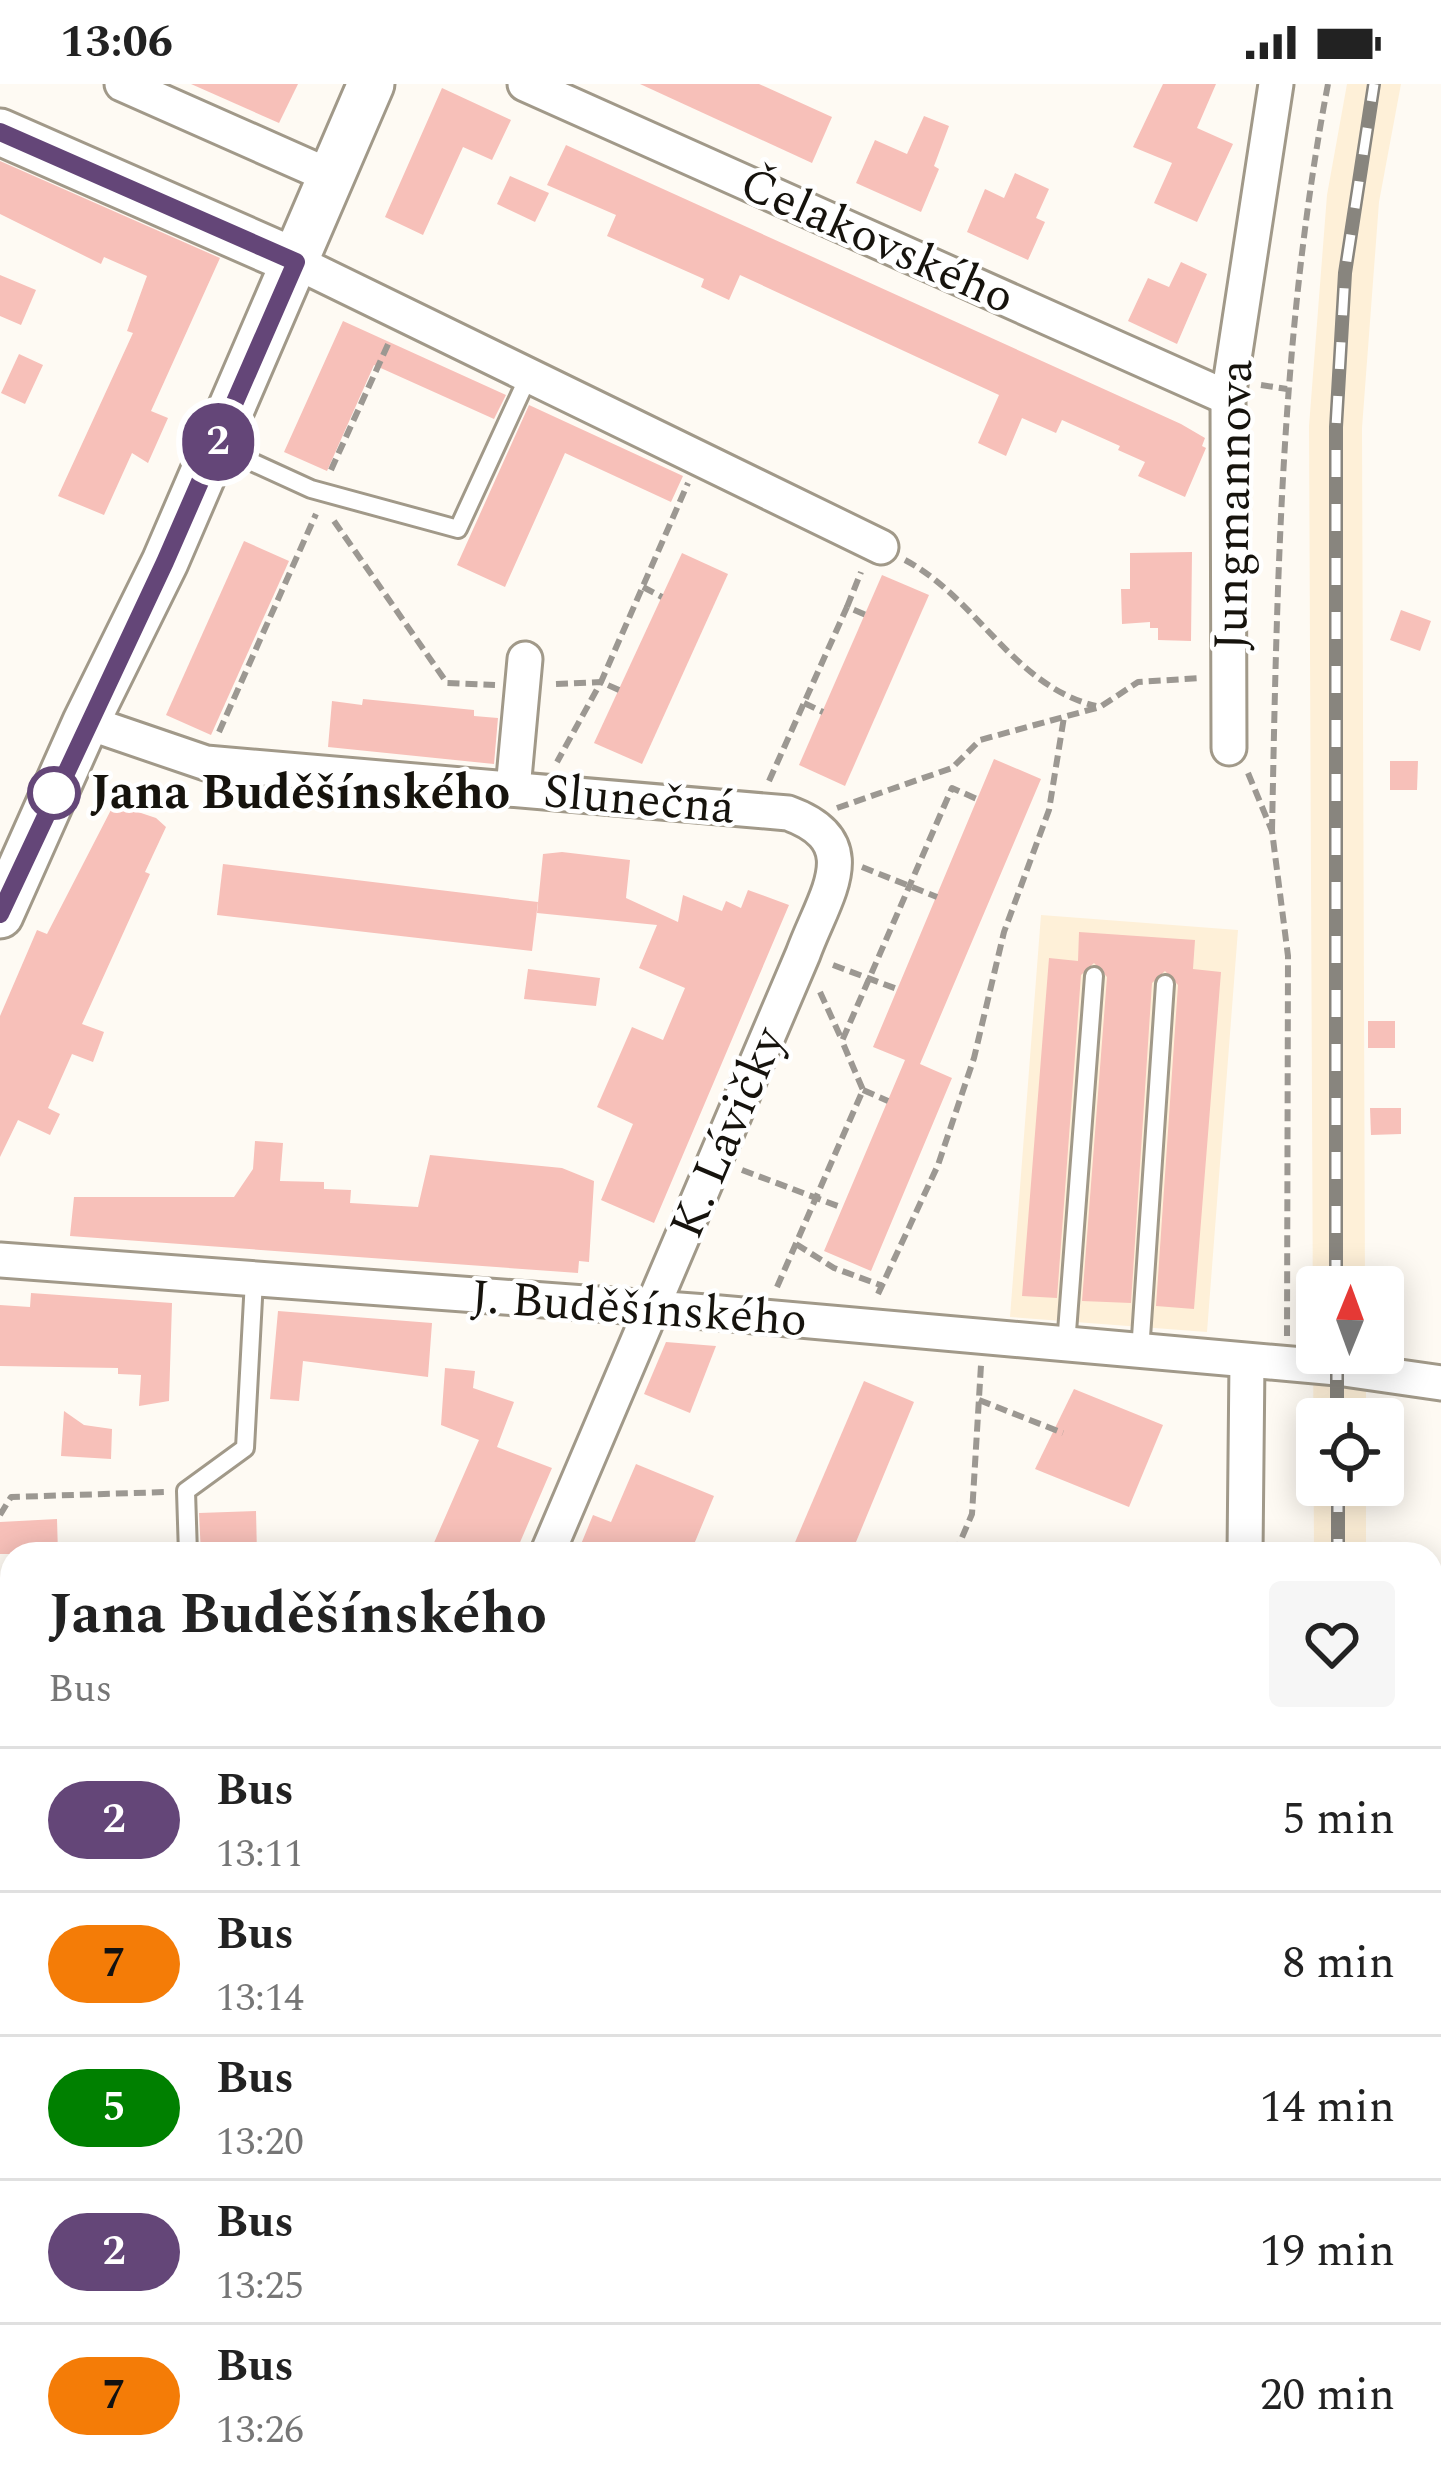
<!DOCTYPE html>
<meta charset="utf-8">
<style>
:root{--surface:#fff;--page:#f6f6f6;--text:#222;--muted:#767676;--line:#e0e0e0}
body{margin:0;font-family:Spectral,serif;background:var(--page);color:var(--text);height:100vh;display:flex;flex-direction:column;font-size:45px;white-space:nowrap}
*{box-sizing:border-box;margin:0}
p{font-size:39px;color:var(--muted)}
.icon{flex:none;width:66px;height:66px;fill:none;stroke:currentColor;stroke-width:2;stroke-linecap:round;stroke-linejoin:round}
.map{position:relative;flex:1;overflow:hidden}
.drawer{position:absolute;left:0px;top:1458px;width:1443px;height:948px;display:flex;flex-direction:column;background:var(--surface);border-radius:36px 36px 0 0;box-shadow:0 6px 30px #0003}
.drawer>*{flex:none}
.badge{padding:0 24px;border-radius:39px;font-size:42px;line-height:78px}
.needle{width:78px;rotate:1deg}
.controls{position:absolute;left:1296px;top:1182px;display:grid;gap:24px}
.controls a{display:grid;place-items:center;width:108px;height:108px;border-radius:12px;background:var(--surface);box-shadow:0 6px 30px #0003;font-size:60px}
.map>.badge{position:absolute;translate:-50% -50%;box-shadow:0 0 0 6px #fff}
.round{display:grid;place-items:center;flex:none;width:126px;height:126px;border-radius:12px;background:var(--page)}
.headline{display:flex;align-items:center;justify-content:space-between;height:204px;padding:0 48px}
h1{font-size:57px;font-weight:700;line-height:90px}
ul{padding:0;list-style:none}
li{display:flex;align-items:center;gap:36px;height:144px;padding:0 48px;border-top:3px solid var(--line)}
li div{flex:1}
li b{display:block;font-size:45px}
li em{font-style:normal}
li .badge{min-width:132px;font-weight:700;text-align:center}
.status{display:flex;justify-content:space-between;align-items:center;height:84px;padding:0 60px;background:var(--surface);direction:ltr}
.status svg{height:33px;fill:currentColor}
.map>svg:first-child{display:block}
.built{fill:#fef0d8}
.building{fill:#f7c0b9}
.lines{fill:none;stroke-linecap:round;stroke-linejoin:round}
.lane-casing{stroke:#a19989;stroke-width:22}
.street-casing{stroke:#a19989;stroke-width:39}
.secondary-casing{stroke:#a19989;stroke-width:51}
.path{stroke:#9c9892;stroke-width:6;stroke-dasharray:12 6;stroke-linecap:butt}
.lane{stroke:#fff;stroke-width:16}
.street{stroke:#fff;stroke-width:33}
.secondary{stroke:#fff;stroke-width:45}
.rail-casing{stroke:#88857e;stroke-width:14}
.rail{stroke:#fff;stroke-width:9;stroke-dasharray:27;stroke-linecap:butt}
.line-casing{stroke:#fff;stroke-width:27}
.line{stroke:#644678;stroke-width:18}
.stop-dot{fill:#fff;stroke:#644678;stroke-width:6}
.labels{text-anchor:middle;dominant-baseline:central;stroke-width:9;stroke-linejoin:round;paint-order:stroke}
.street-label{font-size:48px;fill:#16130d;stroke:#fff}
.stop-label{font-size:48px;font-weight:bold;fill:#16130d;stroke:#fff;text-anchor:start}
</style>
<div class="status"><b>13:06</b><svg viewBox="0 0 49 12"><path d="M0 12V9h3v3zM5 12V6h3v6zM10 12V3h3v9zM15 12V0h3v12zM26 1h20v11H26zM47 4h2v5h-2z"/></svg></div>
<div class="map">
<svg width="1441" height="2406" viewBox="0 0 1441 2406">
<rect width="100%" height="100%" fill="#fefaf3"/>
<g class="built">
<path d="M1347 0H1401L1379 118 1362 344 1365 1203H1317V1269H1366V1335H1317V1401H1366V1470H1314L1309 342 1327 111Z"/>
<path d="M1041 831 1238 846 1207 1248 1010 1233Z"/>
<path d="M470 2394H1202L1201 2406H470Z"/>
</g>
<g class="building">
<path d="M191 0H298L279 39Z"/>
<path d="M640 0H759L832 33 812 79Z"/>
<path d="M1163 0H1216L1197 44 1233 60 1197 138 1154 119 1172 79 1133 63Z"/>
<path d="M442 4 511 36 492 76 463 63 423 151 385 133Z"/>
<path d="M924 32 949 42 934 82 939 85 921 128 856 99 875 56 907 70Z"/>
<path d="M566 61 1181 340 1205 354 1202 362 1206 364 1185 413 1138 392 1145 378 1118 366 1120 362 1062 336 1056 349 1022 334 1006 372 978 359 999 311 740 191 729 216 701 203 704 195 607 152 616 131 547 101Z"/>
<path d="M0 77 220 174 151 327 168 334 148 379 132 369 104 431 58 412 133 249 127 247 147 192 104 173 101 180 0 130Z"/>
<path d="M1015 89 1049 105 1036 134 1045 138 1028 176 967 148 985 105 1004 114Z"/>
<path d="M510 92 549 109 535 138 497 120Z"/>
<path d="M1181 178 1207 190 1177 260 1128 237 1148 194 1169 203Z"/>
<path d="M0 191 36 206 21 241 0 232Z"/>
<path d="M343 237 506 311 494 335 374 281 327 387 284 368Z"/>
<path d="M19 270 43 281 25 320 1 309Z"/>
<path d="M529 321 683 392 671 418 565 369 505 503 457 481Z"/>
<path d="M244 457 289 477 211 651 166 631Z"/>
<path d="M1192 468 1191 557 1158 556V544H1150V538L1122 540 1121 505H1130V469Z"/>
<path d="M682 469 728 490 642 680 594 659Z"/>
<path d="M882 491 929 511 845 702 799 681Z"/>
<path d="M1401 526 1431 537 1420 567 1390 556Z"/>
<path d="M363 615 474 626V632L498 634 494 680 328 663 332 617 362 621Z"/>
<path d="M994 675 1041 695 920 980 952 994 871 1187 824 1167 905 976 873 963Z"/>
<path d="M1390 677H1418L1417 706H1390Z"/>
<path d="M114 720 156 734 166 743 145 788 150 790 82 940 104 948 93 978 72 970 48 1024 60 1030 50 1051 18 1036 0 1073V932L37 846 47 850Z"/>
<path d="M562 768 630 776 626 814 678 838 683 811 722 827 726 817 741 824 748 806 789 821 654 1139 601 1116 633 1040 597 1023 632 943 663 956 685 904 639 884 657 841 537 829 543 770Z"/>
<path d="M223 780 538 818 532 867 217 831Z"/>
<path d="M1079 848 1195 856 1193 885 1221 888 1194 1225 1156 1222 1178 901 1165 887 1152 899 1131 1219 1082 1217 1107 893 1094 879 1081 891 1057 1214 1022 1212 1049 874 1078 877Z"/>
<path d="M528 885 600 894 596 922 524 915Z"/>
<rect x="1368" y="937" width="27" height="27"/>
<path d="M1370 1024H1401V1050L1371 1051Z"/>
<path d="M255 1057 283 1059 280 1097 324 1098V1105L351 1106 350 1119 418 1123 430 1071 562 1084 594 1097 589 1178 579 1177 578 1189 70 1152 74 1113H234L253 1085Z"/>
<path d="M31 1209 172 1219 169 1317 139 1322 141 1291 118 1290V1284L0 1282V1221L30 1223Z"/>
<path d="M278 1227 432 1239 428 1293 303 1277 299 1317 270 1315Z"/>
<path d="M666 1258 716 1262 690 1329 644 1310Z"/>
<path d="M445 1284 475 1287 473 1304 514 1318 497 1363 552 1384 515 1470H462L433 1461 479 1356 441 1341Z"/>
<path d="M864 1297 914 1318 851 1470H790Z"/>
<path d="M1074 1305 1163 1341 1129 1423 1035 1385Z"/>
<path d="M64 1327 84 1341 112 1345 111 1375 61 1372Z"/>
<path d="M636 1380 714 1412 690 1470H577L593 1431 611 1438Z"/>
<path d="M256 1427 257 1470H201L199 1429Z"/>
<path d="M57 1435 58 1470H0V1438Z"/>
</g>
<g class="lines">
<defs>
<g id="lane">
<path d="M217 362 311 405 458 445 529 291"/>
<path d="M1066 1261 1094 892"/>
<path d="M1140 1268 1165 900"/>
<path d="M188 1470 186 1407 245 1364 254 1196"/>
<path d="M521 2406 528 2394"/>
<path d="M537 2406 559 2401H911V2406"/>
<path d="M1158 2406V2394"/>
</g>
<g id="street">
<path d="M122 0 330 92"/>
<path d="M525 0 1228 314"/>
<path d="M296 178 881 463"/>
<path d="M86 638 206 679 788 729C868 758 825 810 803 870L547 1470"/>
<path d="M1229 664 1228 314 1276 0"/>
<path d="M513 705 525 575"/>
<path d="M0 1176 720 1229 1337 1284 1441 1299"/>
<path d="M1245 1470 1247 1277"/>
<path d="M0 1876H12"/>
<path d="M144 2406 149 2394"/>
</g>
<g id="secondary">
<path d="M0 48 296 178"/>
<path d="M0 831 86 638 165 478 371 0"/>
</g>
</defs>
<use href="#lane" class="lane-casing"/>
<use href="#street" class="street-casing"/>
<use href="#secondary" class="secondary-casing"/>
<g class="path">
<path d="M1261 301 1287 305"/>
<path d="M331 386 390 256"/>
<path d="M334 437 447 599 495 601"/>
<path d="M905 476C977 514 1013 602 1096 622"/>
<path d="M643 503 662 513"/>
<path d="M847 523 861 488"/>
<path d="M556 600 601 598 557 678"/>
<path d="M619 606 601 598 688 399"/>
<path d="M804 619 823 628"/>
<path d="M219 648 316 430"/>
<path d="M1248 689 1272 747 1288 872 1287 1252"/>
<path d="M769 697 847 523 866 531"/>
<path d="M837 724 952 684 980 656 1100 623 1138 598 1201 594"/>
<path d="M1272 747C1277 497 1281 246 1328 0"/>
<path d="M862 783 937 813"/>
<path d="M833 881 897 905"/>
<path d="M820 908 842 956"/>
<path d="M863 1006 888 1017"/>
<path d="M742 1086 843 1124"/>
<path d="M796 1160 834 1184 883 1202"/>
<path d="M777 1203 863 1006 842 957 952 704 977 715"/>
<path d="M878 1210 938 1081 974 974 1004 848 1049 726 1064 633"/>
<path d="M979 1316 1063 1349"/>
<path d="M0 1431 11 1413 166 1408"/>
<path d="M955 1470 972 1430 981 1281"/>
<path d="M0 2272H12"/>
</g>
<use href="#lane" class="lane"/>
<use href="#street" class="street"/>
<use href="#secondary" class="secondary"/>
<defs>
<g id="rail">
<path d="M1336 1203V343L1345 189 1374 0"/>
<path d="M1337 1269V1335"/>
<path d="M1338 1401V1470"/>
<path d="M1342 2394 1343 2406"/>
</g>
</defs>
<use href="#rail" class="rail-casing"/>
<use href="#rail" class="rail"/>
</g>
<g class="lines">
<defs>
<path id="line" d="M0 48 296 178 165 478 0 830"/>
</defs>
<use href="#line" class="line-casing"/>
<use href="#line" class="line"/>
</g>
<circle class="stop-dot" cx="54" cy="709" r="24"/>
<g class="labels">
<g class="street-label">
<text transform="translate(877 157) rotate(24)">Čelakovského</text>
<text transform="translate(1234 421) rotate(-89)">Jungmannova</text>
<text transform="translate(639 716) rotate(5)">Slunečná</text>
<text transform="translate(728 1049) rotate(-67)">K. Lávičky</text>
<text transform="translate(639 1225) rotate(4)">J. Buděšínského</text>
</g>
<g class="stop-label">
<text x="90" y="709">Jana Buděšínského</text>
</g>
</g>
</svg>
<div class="controls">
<a><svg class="needle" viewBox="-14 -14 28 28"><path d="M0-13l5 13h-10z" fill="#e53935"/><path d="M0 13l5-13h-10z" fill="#767676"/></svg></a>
<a><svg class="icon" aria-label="locate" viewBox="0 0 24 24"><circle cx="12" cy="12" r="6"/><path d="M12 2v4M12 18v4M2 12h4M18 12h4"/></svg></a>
</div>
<b class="badge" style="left:218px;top:358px;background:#644678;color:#fff">2</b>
<section class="drawer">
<div class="headline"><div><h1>Jana Buděšínského</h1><p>Bus</p></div><a class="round"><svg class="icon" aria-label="heart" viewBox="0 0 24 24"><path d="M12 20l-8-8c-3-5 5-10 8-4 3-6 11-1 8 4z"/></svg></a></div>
<ul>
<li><span class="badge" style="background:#644678;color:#fff">2</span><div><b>Bus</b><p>13:11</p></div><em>5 min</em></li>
<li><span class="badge" style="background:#f47c07;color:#111">7</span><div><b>Bus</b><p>13:14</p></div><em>8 min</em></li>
<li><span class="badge" style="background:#008000;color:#fff">5</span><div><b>Bus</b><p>13:20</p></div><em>14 min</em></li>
<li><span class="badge" style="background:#644678;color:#fff">2</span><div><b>Bus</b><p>13:25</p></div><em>19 min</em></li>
<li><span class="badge" style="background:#f47c07;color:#111">7</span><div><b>Bus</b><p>13:26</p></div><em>20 min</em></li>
</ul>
</section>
</div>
